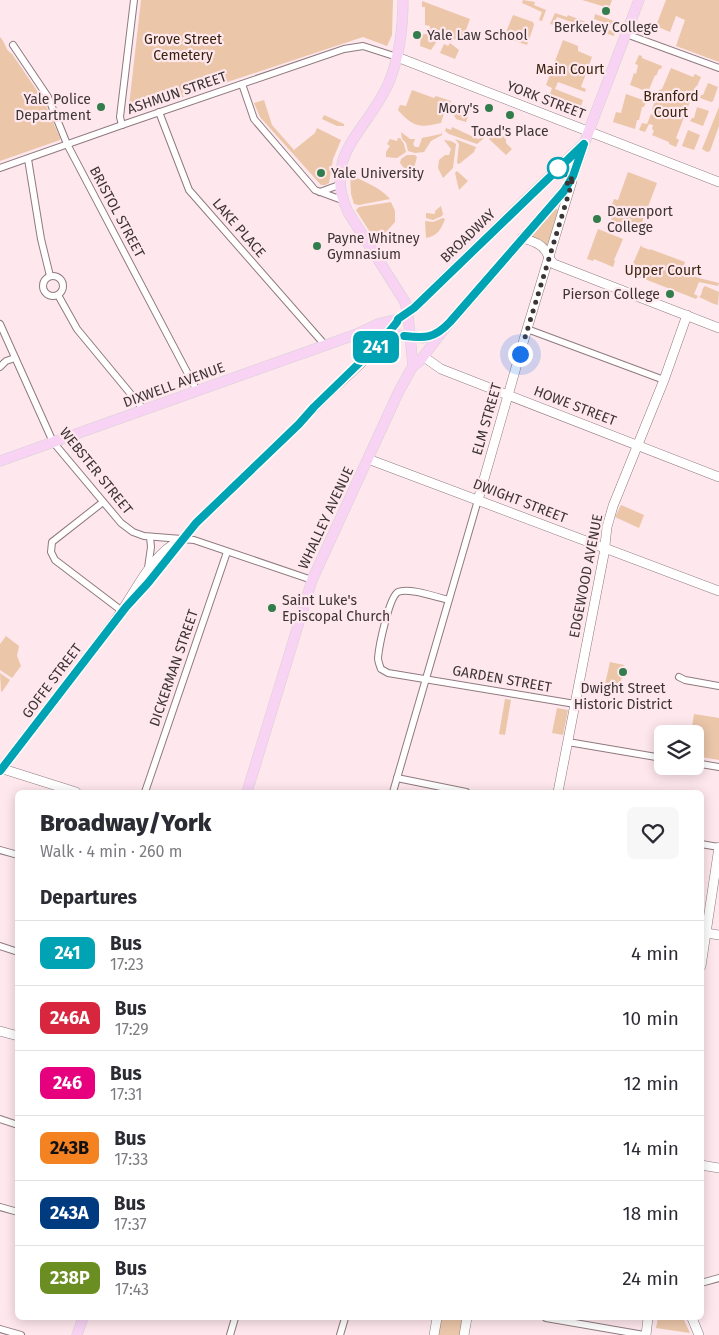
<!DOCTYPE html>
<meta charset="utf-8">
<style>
:root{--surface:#fff;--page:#f7f7f7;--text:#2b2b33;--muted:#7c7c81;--line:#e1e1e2}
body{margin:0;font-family:"Fira Sans",sans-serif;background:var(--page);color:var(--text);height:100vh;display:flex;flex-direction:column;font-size:19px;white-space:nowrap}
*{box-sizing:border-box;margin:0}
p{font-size:16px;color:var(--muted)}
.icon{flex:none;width:28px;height:28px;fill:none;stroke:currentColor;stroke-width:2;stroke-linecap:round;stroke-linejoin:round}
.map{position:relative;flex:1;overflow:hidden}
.panel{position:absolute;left:15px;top:790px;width:689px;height:530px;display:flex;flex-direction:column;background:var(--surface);border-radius:8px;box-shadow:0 2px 12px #0003}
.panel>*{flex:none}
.badge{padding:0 10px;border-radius:8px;font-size:18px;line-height:32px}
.fabs{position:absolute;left:654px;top:725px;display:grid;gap:10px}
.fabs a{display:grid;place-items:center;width:50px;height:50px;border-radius:8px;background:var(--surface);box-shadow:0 2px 12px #0003;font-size:25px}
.you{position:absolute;width:25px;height:25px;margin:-12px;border:4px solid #fff;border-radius:50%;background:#1a73e8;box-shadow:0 0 0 8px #1a73e833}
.map>.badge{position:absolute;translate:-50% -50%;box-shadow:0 0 0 2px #fff}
h2{padding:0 25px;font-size:19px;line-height:45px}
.round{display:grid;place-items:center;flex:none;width:52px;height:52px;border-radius:8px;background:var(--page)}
.summary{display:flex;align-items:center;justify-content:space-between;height:85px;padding:0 25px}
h1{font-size:24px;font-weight:800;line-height:38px}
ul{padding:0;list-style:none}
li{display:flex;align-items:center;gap:15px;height:65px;padding:0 25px;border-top:1px solid var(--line)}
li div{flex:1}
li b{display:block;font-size:19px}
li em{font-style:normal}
li .badge{min-width:55px;font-weight:700;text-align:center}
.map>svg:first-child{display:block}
.green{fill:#ebc6a9}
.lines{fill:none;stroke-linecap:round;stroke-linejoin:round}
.street-casing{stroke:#8f7a7f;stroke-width:8}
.secondary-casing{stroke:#8f7a7f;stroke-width:10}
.primary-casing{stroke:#d4d2d3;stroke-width:11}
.street{stroke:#fff;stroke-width:6}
.secondary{stroke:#fff;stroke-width:9}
.primary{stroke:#f8d3f4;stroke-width:10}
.line-casing{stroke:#fff;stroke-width:11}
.line{stroke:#00a3b4;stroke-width:8}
.walk{stroke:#3d3436;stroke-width:5;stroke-dasharray:0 9}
.poi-dot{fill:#327d4c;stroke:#fee7ed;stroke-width:2}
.stop-dot{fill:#fff;stroke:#00a3b4;stroke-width:2.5}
.labels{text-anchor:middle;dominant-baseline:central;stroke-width:4.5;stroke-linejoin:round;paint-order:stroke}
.poi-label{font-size:14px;fill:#3d3436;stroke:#fee7ed;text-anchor:start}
.park-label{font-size:14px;fill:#3b240e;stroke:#fee7ed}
.street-label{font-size:14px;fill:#3d3436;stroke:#fee7ed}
</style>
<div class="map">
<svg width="719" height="1335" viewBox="0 0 719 1335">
<rect width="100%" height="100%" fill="#fee7ed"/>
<g class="green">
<path d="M141 0H393L392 35 387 46 363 37 128 115Z"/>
<path d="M523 0 535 2 534 5 546 10 542 21 539 20 542 12 522 3Z"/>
<path d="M582 0H612L609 8Z"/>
<path d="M666 0H719V62L676 46 685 20 676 16 670 32 656 26Z"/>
<path d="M422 1 470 19 462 41 453 39 452 42 430 33V26L425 25V7H422Z"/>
<path d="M555 13 567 17 568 15 588 23 586 27 557 17 554 25 550 24Z"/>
<path d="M595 14 614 21 613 23 618 25 617 27 594 19Z"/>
<path d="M513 15 533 22 534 25 527 45 504 37Z"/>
<path d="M592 24 615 32 614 36 590 28Z"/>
<path d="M429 33 431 34 430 39 437 41 431 50 420 46 421 35Z"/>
<path d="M0 37C6 43 5 50 12 54L44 101 60 138V140L0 161Z"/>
<path d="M563 40 578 46V51L592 57 581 87 586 89 585 92 558 82 555 89 583 100 580 109 549 97 552 88 546 85Z"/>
<path d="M450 43 459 50 455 59 440 53 444 44 448 46Z"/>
<path d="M639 55 642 56V58L662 66 661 69H659L656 76 655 75 648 92 630 85 634 73 636 74 638 65 635 64Z"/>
<path d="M671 68 693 77 695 74 701 77 697 86H696L676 138 679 140 676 147 669 144V142L652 135 654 131 652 129 653 125 649 124 645 132 639 130 642 123 647 124 651 114 653 115 654 110 652 109 659 90 662 89Z"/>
<path d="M708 83 718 87 713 101 711 102 700 98 701 95H703Z"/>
<path d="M412 90 434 98 436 96 451 101 447 113H444L441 123C419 128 413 127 398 110L400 105 406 106Z"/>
<path d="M626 94 646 101 644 107H642L639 120H637L635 129 613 122 616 112 621 113Z"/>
<path d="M264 100 272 125 294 150 315 133 317 128 341 140 333 159 329 183 325 185H321L260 117 254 103Z"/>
<path d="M459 103 471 108 466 122 456 119 454 115Z"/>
<path d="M697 107 709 111 703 126 690 121 692 118H694Z"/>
<path d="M719 107V126L710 151 707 152 702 149Z"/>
<path d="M324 115 344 124V126H337L322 119Z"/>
<path d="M452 127 478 139 484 137V138L477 144 449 134 445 131 446 128 451 130Z"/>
<path d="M493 130 501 133 506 140V143L512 149 506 155 489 139Z"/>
<path d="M688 130 700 135 694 150 682 146Z"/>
<path d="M441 131 442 135 431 141 424 152 415 153 408 151 406 143 402 139 401 132 410 139H415L413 144 415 147H419L422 138 441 134Z"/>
<path d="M398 138H400L404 144 406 152 397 158 386 157V152L390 146 387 144 390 139 397 141Z"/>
<path d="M455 139 476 147 474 152 459 164 457 163 459 144Z"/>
<path d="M444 140 451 141 456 144 453 168 443 178 438 168 439 160 445 155H449L451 149Z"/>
<path d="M407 155H415L417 157 414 168 410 169 409 174 400 163 401 159Z"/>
<path d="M457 171 468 181 459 190 455 173Z"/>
<path d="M628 172 657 183 638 233 610 223 614 212 610 210 614 199 618 200Z"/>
<path d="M350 174C363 182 379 186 390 199L359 205 354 204 351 194Z"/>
<path d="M391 202 395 211V222L385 233 375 240 356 210 359 207Z"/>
<path d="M441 206 443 214 442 216 433 220 426 218V213L435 214V211Z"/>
<path d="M555 208 558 210 550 243 546 245 537 238 529 236Z"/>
<path d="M443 218 445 219C441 230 437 236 426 238L425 221 433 222Z"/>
<path d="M598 229 623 239 614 260 615 261 613 267 594 259 593 261 587 259Z"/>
<path d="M641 245 642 247 650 250V249L685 262 682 272 699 278 719 283 718 286 699 282 694 294 698 296 696 299 629 273Z"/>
<path d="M705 286 719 292 718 305 714 304 699 297 701 295 703 288Z"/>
<path d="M621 505 644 515 639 528 615 517Z"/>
<path d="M6 636 19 646 17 656 21 666 12 678 0 670V644Z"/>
<path d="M610 662 624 665 620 687 605 684Z"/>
<path d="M0 673 10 680 2 692 1 691Z"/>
<path d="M505 699 511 700 505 735 499 734Z"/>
<path d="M557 708 568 710 563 735 552 733Z"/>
<path d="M694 714 719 718V760L695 756V734H691Z"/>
<path d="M441 1318H463L460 1335H437Z"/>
<path d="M658 1318H683L690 1333 656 1328Z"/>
</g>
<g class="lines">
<defs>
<g id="street">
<path d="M626 34 719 68"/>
<path d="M13 45 48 97 67 144 197 391"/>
<path d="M242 84 254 119 315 190 342 200"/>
<path d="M159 112 189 190 325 345"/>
<path d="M122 125 120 117 134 0"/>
<path d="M28 159 41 239 50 276"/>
<path d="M0 168 122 125 344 49 363 46 397 57"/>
<path d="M320 192 339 185"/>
<circle cx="53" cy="286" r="10"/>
<path d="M58 295 77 329 144 410"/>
<path d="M0 324 53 442 121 523 133 532 144 536 194 540 312 580"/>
<path d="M527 329 664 380"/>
<path d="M0 367 6 361 15 358"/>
<path d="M103 502 52 542 51 552 55 560 122 611"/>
<path d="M148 568 151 547 150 537"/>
<path d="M448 600C437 597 408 587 398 592 389 597 379 646 378 658 378 662 380 666 381 669L388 673 575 704"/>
<path d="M679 677 685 680 719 686"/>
<path d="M568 742 662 758"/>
<path d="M695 763 719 767"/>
<path d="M397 778 466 792"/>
<path d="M145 792 227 552"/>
<path d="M393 792 478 500"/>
<path d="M701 844 719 847"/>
<path d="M0 850 18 855"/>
<path d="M0 946 18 952"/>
<path d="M0 1119 18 1125"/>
<path d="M0 1207 18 1212"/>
<path d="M701 1283 719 1278"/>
<path d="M546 1318 644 1335"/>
<path d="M0 1329 21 1335"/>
<path d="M230 1335 235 1318"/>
<path d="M340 1335 345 1318"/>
</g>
<g id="secondary">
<path d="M397 57 719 182"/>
<path d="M522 238C530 240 540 243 545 250 549 255 549 260 554 264L719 328"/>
<path d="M424 357 441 369 719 477"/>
<path d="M368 459 719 591"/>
<path d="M478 500 527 329 572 181"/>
<path d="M125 607 148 583 196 523 299 424C330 387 375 358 399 318"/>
<path d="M0 768 76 792"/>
<path d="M0 771C38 721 77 672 114 622 134 596 150 554 181 540"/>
<path d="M558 792 604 554 607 527 613 506 664 380 687 315"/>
<path d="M701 932 719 935"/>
<path d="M701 966 719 847"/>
<path d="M0 1031 18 1036"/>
<path d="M701 1165 719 1168"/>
<path d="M692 1318 699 1335"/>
<path d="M434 1335 437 1318"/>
<path d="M464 1335 467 1318"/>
<path d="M646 1335 648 1318"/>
</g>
<g id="primary">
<path d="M403 0C403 29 400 55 389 82 369 130 321 154 348 212L405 302 408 315 413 366"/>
<path d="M404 315 414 308 583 144"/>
<path d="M364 334 380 333 423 338 434 335 442 330"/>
<path d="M0 461 357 334 378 324 398 319"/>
<path d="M247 792 312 580 399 391 413 366 419 362 445 328 564 191 573 176 591 125 639 0"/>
<path d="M77 1335 83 1318"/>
</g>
</defs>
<use href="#street" class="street-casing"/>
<use href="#secondary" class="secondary-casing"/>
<use href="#primary" class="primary-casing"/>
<use href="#street" class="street"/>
<use href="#secondary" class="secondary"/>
<use href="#primary" class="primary"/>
</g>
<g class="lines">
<defs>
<path id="line" d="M0 771 126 607 148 583 196 523 299 424 314 407 380 343 397 322 398 319 414 308 584 144 573 176 564 191 450 322C434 339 425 338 404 336"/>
</defs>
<use href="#line" class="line-casing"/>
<use href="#line" class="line"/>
<path class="walk" d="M520 354 571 186 573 176 568 185 564 172 558 168"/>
</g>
<g class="poi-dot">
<circle cx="606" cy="11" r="5"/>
<circle cx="417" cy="35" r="5"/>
<circle cx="101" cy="107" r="5"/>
<circle cx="489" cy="108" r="5"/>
<circle cx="510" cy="115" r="5"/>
<circle cx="321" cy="173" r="5"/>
<circle cx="597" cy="219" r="5"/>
<circle cx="317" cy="246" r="5"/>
<circle cx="670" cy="294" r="5"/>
<circle cx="272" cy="608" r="5"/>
<circle cx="623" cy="672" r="5"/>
</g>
<circle class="stop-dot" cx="558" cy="168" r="10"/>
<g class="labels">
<g class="poi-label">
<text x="606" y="27" text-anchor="middle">Berkeley College</text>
<text x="427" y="35">Yale Law School</text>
<text x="91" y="99" text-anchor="end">Yale Police<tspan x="91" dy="16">Department</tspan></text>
<text x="479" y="108" text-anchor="end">Mory's</text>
<text x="510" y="131" text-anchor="middle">Toad's Place</text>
<text x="331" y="173">Yale University</text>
<text x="607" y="211">Davenport<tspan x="607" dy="16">College</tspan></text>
<text x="327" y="238">Payne Whitney<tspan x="327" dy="16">Gymnasium</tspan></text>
<text x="660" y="294" text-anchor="end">Pierson College</text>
<text x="282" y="600">Saint Luke's<tspan x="282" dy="16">Episcopal Church</tspan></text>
<text x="623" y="688" text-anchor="middle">Dwight Street<tspan x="623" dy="16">Historic District</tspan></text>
</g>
<g class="park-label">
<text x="183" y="39">Grove Street<tspan x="183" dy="16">Cemetery</tspan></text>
<text x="570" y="69">Main Court</text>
<text x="671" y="96">Branford<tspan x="671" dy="16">Court</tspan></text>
<text x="663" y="270">Upper Court</text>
</g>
<g class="street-label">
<text transform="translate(177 93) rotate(-19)">ASHMUN STREET</text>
<text transform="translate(546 100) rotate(21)">YORK STREET</text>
<text transform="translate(117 212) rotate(62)">BRISTOL STREET</text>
<text transform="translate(239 228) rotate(49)">LAKE PLACE</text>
<text transform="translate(468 236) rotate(-44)">BROADWAY</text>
<text transform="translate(174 385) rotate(-20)">DIXWELL AVENUE</text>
<text transform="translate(575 406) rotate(21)">HOWE STREET</text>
<text transform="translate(487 419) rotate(-74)">ELM STREET</text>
<text transform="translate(96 471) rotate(51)">WEBSTER STREET</text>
<text transform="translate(520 501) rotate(21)">DWIGHT STREET</text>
<text transform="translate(326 518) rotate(-65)">WHALLEY AVENUE</text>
<text transform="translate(586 576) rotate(-79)">EDGEWOOD AVENUE</text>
<text transform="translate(174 668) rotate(-71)">DICKERMAN STREET</text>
<text transform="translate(502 679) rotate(10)">GARDEN STREET</text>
<text transform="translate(52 681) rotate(-53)">GOFFE STREET</text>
</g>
</g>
</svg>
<div class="fabs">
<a><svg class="icon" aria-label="layers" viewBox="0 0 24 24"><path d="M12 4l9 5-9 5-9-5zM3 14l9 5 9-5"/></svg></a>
</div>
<div class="you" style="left:520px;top:354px"></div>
<b class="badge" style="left:376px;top:347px;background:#00a3b4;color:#fff">241</b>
<section class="panel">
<div class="summary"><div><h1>Broadway/York</h1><p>Walk · 4 min · 260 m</p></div><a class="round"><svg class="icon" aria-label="heart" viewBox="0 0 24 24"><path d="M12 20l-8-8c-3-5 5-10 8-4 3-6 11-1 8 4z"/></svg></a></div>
<h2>Departures</h2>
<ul>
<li><span class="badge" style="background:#00a3b4;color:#fff">241</span><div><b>Bus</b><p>17:23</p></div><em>4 min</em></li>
<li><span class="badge" style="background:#d7263d;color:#fff">246A</span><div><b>Bus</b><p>17:29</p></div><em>10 min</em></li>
<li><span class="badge" style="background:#e6007e;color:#fff">246</span><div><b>Bus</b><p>17:31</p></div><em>12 min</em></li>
<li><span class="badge" style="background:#f58220;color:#111">243B</span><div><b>Bus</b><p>17:33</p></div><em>14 min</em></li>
<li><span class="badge" style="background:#003b80;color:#fff">243A</span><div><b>Bus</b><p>17:37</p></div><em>18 min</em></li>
<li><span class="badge" style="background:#6b8e23;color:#fff">238P</span><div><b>Bus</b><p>17:43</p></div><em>24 min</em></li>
</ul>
</section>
</div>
